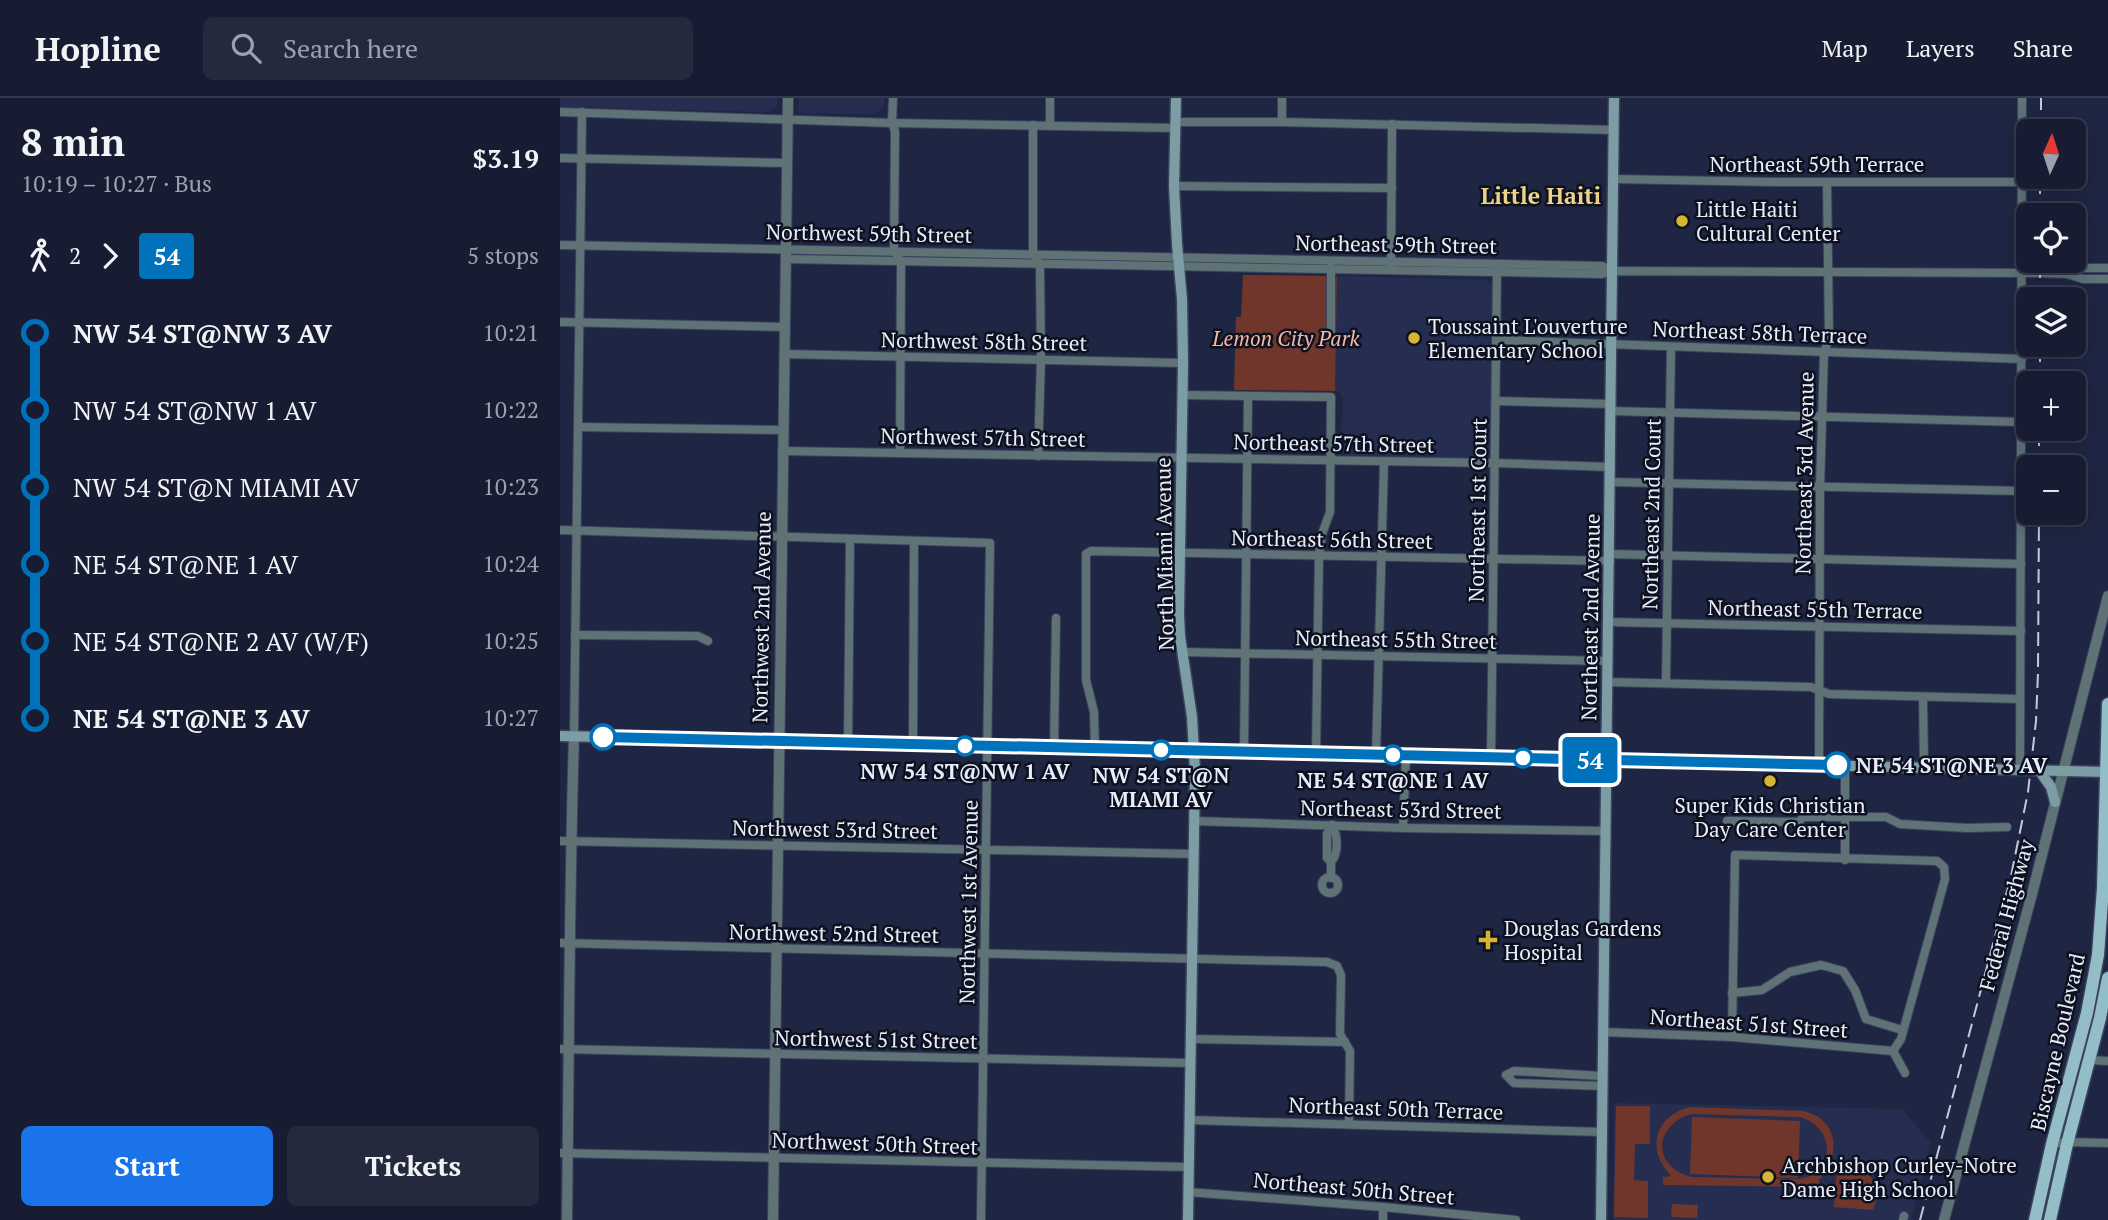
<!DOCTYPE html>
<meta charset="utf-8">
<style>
:root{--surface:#171c32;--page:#24293e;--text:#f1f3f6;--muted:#9ea1ac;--line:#363a4d;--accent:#1a73e8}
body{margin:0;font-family:"PT Serif",serif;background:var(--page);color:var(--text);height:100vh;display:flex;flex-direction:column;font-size:26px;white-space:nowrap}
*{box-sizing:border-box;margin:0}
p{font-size:23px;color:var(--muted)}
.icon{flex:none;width:38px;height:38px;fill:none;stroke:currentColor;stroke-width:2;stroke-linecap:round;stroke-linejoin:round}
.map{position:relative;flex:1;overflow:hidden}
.sheet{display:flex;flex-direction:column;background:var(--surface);width:560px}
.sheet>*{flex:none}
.badge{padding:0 14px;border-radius:5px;font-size:24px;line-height:46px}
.needle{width:46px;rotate:3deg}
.controls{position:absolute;left:1456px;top:21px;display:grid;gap:14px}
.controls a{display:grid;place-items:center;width:70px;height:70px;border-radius:10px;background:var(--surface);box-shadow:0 4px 18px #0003,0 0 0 2px var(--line);font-size:35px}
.map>.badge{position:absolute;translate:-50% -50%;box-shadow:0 0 0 4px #fff}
.legs{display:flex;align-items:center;gap:10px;height:77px;padding:0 21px;font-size:23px}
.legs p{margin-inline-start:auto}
.overview{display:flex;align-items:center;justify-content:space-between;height:119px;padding:0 21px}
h1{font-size:38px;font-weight:700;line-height:52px}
.button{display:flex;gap:14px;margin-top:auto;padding:14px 21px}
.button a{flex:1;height:80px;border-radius:10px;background:var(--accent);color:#fff;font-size:28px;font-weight:700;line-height:80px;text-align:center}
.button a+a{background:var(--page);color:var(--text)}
ul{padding:0 21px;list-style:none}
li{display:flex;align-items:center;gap:24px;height:77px;font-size:26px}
li i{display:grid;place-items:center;width:10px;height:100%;margin:0 9px;background:currentColor}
li i::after{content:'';width:18px;height:18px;margin:-9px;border:5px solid;border-radius:50%;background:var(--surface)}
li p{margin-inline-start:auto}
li:first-child i{background:linear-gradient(#0000 50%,currentColor 0)}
li:last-child i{background:linear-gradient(currentColor 50%,#0000 0)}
header{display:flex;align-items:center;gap:42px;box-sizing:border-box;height:98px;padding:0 35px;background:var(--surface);border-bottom:2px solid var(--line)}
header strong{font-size:33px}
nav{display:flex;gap:38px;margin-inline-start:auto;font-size:24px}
.search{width:490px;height:63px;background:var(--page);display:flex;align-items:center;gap:18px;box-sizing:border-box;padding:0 24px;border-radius:10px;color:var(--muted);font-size:26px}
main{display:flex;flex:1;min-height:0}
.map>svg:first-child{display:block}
.built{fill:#252e51}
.green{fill:#71362b;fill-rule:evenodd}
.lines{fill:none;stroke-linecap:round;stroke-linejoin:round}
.minor-casing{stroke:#3b425d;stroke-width:10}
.tertiary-casing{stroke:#3b425d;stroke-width:12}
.secondary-casing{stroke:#3b425d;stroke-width:13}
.primary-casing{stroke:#3b425d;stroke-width:15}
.minor{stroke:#5f7377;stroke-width:8}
.tertiary{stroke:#5f7377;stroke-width:10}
.secondary{stroke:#7d9da4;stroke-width:10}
.primary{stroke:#94bec7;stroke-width:12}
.rail{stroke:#c4c9dc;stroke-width:2;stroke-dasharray:14 7;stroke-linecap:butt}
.line-1-casing{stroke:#fff;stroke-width:16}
.line-1{stroke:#0072bc;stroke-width:10}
.poi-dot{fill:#d8b434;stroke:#0d101d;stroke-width:2.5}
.stop-1-dot{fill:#fff;stroke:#0072bc;stroke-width:3.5}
.labels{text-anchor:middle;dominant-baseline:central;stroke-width:5;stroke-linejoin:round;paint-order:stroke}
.street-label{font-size:21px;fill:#e8edfd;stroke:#0d101d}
.poi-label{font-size:21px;fill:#e8edfd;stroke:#0d101d;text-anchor:start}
.park-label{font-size:21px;font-style:italic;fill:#f3b7aa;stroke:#0d101d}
.stop-label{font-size:21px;font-weight:bold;fill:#e8edfd;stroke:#0d101d}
.neighbourhood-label{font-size:23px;font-weight:bold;fill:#ecd387;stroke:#0d101d}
</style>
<header>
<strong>Hopline</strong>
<div class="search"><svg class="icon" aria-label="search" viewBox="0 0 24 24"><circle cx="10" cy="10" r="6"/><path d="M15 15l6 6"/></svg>Search here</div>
<nav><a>Map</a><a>Layers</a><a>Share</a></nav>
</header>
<main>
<section class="sheet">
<div class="overview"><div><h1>8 min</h1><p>10:19 – 10:27 · Bus</p></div><b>$3.19</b></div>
<div class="legs"><svg class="icon" aria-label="walk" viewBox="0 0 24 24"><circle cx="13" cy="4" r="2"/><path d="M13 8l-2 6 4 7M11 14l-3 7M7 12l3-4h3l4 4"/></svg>2<svg class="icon" aria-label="forward" viewBox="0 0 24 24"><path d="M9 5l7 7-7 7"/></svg><b class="badge" style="background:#0072bc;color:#fff">54</b><p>5 stops</p></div>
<ul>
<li><i style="color:#0072bc"></i><b>NW 54 ST@NW 3 AV</b><p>10:21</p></li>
<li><i style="color:#0072bc"></i><span>NW 54 ST@NW 1 AV</span><p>10:22</p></li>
<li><i style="color:#0072bc"></i><span>NW 54 ST@N MIAMI AV</span><p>10:23</p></li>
<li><i style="color:#0072bc"></i><span>NE 54 ST@NE 1 AV</span><p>10:24</p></li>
<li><i style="color:#0072bc"></i><span>NE 54 ST@NE 2 AV (W/F)</span><p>10:25</p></li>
<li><i style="color:#0072bc"></i><b>NE 54 ST@NE 3 AV</b><p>10:27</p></li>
</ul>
<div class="button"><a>Start</a><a>Tickets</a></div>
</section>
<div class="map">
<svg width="1548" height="1122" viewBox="0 0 1548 1122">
<rect width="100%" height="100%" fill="#1f2643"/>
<g class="built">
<path d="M0 0H217V7L209 14 0 9Z"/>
<path d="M239 0H324V9L315 16 243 15 238 12Z"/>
<path d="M777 178 925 182 932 186 931 354 929 358 925 361 788 358 783 355 781 351 783 300 780 294 775 293Z"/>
<path d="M1054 1005 1342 1011 1371 1045 1351 1122H1053Z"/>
</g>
<g class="green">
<path d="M683 177 777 178 775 293 674 292 676 219H681Z"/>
<path d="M1056 1008H1090V1046H1075L1074 1082 1088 1083V1120L1054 1119Z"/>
<path d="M1130 1009 1244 1013C1249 1015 1256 1017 1260 1020 1281 1037 1275 1065 1259 1082L1260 1089 1103 1087V1079L1111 1078C1086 1052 1094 1018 1130 1009ZM1131 1016 1240 1019C1277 1030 1275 1076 1239 1081L1132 1079C1092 1069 1093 1028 1131 1016Z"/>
<path d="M1132 1019 1240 1023 1238 1080 1130 1076Z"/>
<path d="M1288 1068C1313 1073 1322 1088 1313 1112L1274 1109 1277 1070Z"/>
<path d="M1112 1106 1138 1107 1137 1120 1111 1119Z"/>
</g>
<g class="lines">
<defs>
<g id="minor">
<path d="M333 0 332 25 335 33 334 153 341 163 340 355"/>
<path d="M722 0V24"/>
<path d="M0 14 332 25 615 30"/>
<path d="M615 24H722L1054 32"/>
<path d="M473 27V156L480 166V170L481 261 478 358"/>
<path d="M490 28V0"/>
<path d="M0 60 227 65"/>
<path d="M1053 81 1214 84H1461"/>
<path d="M614 88 832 90"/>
<path d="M0 147 1042 168 1053 173"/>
<path d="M226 161 1042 176 1053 173 1480 175 1507 176 1523 181H1548"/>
<path d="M831 166 832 26"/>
<path d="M1507 176 1523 170H1548"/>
<path d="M0 224 225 229"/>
<path d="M937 242 1462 261"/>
<path d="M771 243V169"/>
<path d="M224 256 623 265"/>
<path d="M622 297 771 299 770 414 762 436 759 457 756 655"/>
<path d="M936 303 1051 306"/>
<path d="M1051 313 1462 324"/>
<path d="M18 329 223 332"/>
<path d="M222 353 934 365 1051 369"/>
<path d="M1051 384 1462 393"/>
<path d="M0 432 430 445 421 1122"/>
<path d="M1050 456 1461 466"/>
<path d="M1049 524 1461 533"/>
<path d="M15 537 138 538 148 543"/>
<path d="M623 554 1048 563"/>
<path d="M1048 584 1251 589 1269 596 1460 601"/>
<path d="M1106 584 1111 249"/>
<path d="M1363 599 1364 668"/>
<path d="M14 638 22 14"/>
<path d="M288 646 290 442"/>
<path d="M353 647 354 444"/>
<path d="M494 650 496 520"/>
<path d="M535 650 534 614 526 582V456L531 453 1050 463"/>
<path d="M684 654 688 298"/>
<path d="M816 657 824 364"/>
<path d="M931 660 937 169"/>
<path d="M1259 666 1260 390 1264 255 1269 239 1267 84"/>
<path d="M1460 672 1462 0"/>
<path d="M634 723 843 730 1046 733"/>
<path d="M1167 723 1239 724 1243 719H1326L1340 726 1407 730 1447 729"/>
<path d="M843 730 846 658"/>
<path d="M0 743 634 756"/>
<path d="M1285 762V667"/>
<path d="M771 764C779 755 778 738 772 727"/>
<circle cx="770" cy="787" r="8"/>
<path d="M771 780V764L767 760V736L772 727"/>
<path d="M0 845 767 864 777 868 781 877 780 936 790 953 789 1026"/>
<path d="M1172 895 1202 892 1230 874 1261 867 1283 873 1295 892 1306 921 1342 932"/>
<path d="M1043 934 1172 939 1333 953"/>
<path d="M1172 939 1175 757 1377 763 1384 769 1385 781 1341 941 1333 953"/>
<path d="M631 941 785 944"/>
<path d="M0 951 630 965"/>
<path d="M1333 953 1345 975"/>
<path d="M1529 962 1548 963"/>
<path d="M1042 988 954 985 946 977 954 973 1042 978"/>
<path d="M630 1022 1042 1034"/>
<path d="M1492 1046 1507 1044 1548 1045"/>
<path d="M0 1055 628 1069"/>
<path d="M628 1094 823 1109 956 1122"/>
<path d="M823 1122V1109"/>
<path d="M1343 1122 1344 1118"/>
</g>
<g id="tertiary">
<path d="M7 1122C9 961 9 800 14 638"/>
<path d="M213 1122 228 0"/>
<path d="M1384 1122 1472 796 1548 498"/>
</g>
<g id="secondary">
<path d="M616 0 614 88 617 146 622 201 623 265 619 517 620 538 632 619 635 673 628 1122"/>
<path d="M0 638 1548 674"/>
<path d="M1479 672 1491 689 1495 704"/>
<path d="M1041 1122 1054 0"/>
</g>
<g id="primary">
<path d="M1475 1122 1492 1046 1527 915 1538 857 1543 790 1548 606"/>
<path d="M1490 1122 1507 1046 1540 920 1548 880"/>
</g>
</defs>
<use href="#minor" class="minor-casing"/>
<use href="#tertiary" class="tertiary-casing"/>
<use href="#secondary" class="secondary-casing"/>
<use href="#primary" class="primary-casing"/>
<use href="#minor" class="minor"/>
<use href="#tertiary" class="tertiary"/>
<use href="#secondary" class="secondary"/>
<use href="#primary" class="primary"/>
<g class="rail">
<path d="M1481 33V0"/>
<path d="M1480 117V79"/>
<path d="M1480 201V163"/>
<path d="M1480 285V247"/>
<path d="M1479 369V331"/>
<path d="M1360 1122 1451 778 1468 694 1476 623 1478 575 1479 415"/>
</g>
</g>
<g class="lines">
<defs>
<path id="line-1" d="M43 639 1277 667"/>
</defs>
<use href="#line-1" class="line-1-casing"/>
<use href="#line-1" class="line-1"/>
</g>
<g class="poi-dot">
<circle cx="1122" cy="123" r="7"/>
<circle cx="854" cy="240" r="7"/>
<circle cx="1210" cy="683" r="7"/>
<path d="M924.5 831.5h7v7h7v7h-7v7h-7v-7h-7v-7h7z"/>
<circle cx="1208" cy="1079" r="7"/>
</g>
<g class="stop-1-dot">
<circle cx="43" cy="639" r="12"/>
<circle cx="405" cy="648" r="9"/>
<circle cx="601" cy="652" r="9"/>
<circle cx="833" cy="657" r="9"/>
<circle cx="963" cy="660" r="9"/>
<circle cx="1277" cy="667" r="12"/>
</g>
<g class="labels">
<g class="street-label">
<text x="1257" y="66">Northeast 59th Terrace</text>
<text transform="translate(309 135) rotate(1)">Northwest 59th Street</text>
<text transform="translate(836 146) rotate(1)">Northeast 59th Street</text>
<text transform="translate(1200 234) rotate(2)">Northeast 58th Terrace</text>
<text transform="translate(424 243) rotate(1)">Northwest 58th Street</text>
<text transform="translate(423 339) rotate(1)">Northwest 57th Street</text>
<text transform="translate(774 345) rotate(1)">Northeast 57th Street</text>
<text transform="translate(1244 375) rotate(-89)">Northeast 3rd Avenue</text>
<text transform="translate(917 412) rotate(-89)">Northeast 1st Court</text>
<text transform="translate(1091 416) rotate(-89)">Northeast 2nd Court</text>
<text transform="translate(772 441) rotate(1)">Northeast 56th Street</text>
<text transform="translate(604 456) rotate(-91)">North Miami Avenue</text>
<text transform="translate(1255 511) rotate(1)">Northeast 55th Terrace</text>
<text transform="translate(201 519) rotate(-89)">Northwest 2nd Avenue</text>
<text transform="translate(1030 519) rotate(-89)">Northeast 2nd Avenue</text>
<text transform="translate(836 541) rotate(1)">Northeast 55th Street</text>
<text transform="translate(841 711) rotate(1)">Northeast 53rd Street</text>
<text transform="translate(275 731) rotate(1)">Northwest 53rd Street</text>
<text transform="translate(408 804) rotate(-89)">Northwest 1st Avenue</text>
<text transform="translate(1446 817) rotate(-75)">Federal Highway</text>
<text transform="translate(274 835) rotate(1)">Northwest 52nd Street</text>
<text transform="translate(1189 925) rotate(4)">Northeast 51st Street</text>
<text transform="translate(316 941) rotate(1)">Northwest 51st Street</text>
<text transform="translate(1497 944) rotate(-77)">Biscayne Boulevard</text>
<text transform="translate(836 1010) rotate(2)">Northeast 50th Terrace</text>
<text transform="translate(315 1045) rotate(2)">Northwest 50th Street</text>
<text transform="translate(794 1090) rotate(5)">Northeast 50th Street</text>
</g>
<g class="poi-label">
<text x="1136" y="111">Little Haiti<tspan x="1136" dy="24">Cultural Center</tspan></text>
<text x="868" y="228">Toussaint L'ouverture<tspan x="868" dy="24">Elementary School</tspan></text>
<text x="1210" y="707" text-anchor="middle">Super Kids Christian<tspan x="1210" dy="24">Day Care Center</tspan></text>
<text x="944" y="830">Douglas Gardens<tspan x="944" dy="24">Hospital</tspan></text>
<text x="1222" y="1067">Archbishop Curley-Notre<tspan x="1222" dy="24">Dame High School</tspan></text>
</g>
<g class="park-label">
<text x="726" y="240">Lemon City Park</text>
</g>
<g class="stop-label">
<text x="1296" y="667" text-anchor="start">NE 54 ST@NE 3 AV</text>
<text x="405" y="673">NW 54 ST@NW 1 AV</text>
<text x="601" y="677">NW 54 ST@N<tspan x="601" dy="24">MIAMI AV</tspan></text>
<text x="833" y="682">NE 54 ST@NE 1 AV</text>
</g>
<g class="neighbourhood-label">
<text x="981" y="97">Little Haiti</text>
</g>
</g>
</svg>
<div class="controls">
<a><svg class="needle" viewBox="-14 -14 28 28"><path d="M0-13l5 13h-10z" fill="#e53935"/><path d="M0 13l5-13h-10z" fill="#9ea1ac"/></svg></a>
<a><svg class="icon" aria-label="locate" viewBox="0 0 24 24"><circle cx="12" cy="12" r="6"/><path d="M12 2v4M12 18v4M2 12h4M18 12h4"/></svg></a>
<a><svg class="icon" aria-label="layers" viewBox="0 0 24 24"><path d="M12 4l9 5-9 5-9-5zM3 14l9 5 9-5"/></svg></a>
<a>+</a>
<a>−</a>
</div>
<b class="badge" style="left:1030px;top:662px;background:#0072bc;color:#fff">54</b>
</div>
</main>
